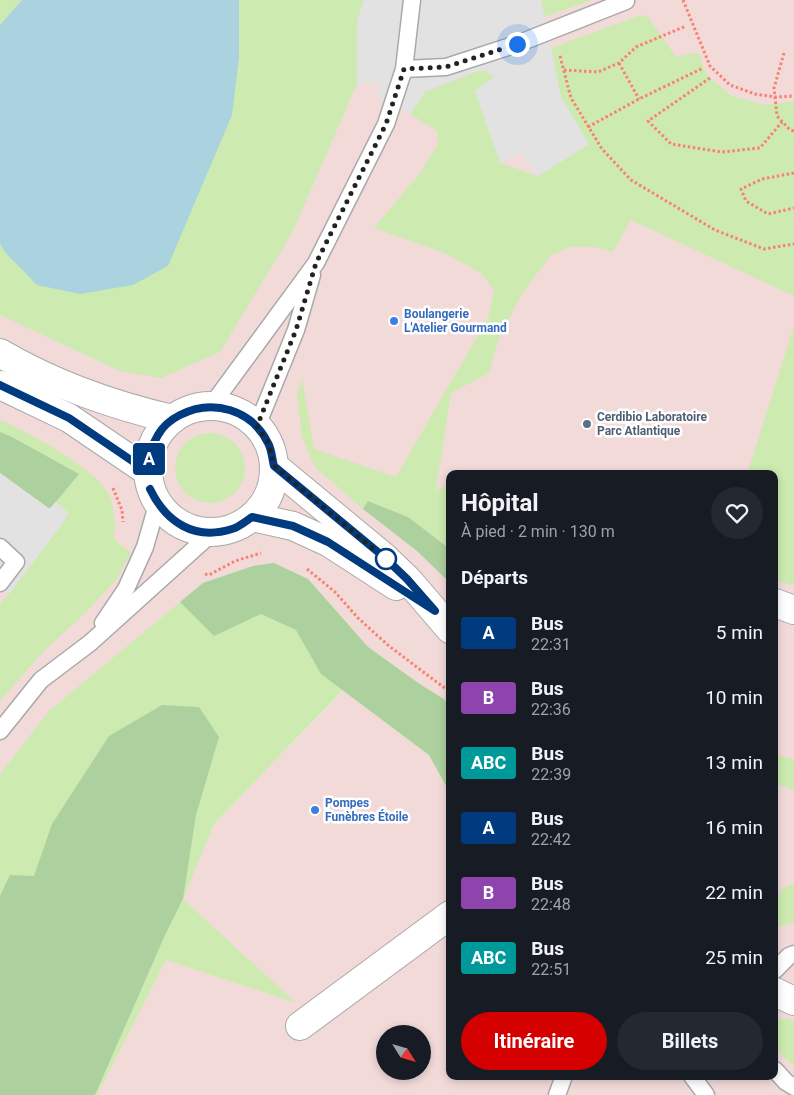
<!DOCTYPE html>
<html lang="fr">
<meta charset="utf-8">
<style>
:root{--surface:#171b24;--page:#242831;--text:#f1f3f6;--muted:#9ea1a6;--accent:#d40000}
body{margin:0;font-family:Roboto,sans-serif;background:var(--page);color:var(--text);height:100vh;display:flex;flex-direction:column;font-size:19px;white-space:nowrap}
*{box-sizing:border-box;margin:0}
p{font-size:16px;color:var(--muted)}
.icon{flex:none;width:28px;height:28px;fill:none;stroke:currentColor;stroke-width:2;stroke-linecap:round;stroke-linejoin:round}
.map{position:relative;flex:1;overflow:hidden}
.details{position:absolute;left:446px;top:470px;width:332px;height:610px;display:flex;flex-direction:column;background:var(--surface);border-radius:10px;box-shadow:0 2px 8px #0003}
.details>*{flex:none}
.badge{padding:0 10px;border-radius:4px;font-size:18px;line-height:32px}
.needle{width:32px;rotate:127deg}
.tools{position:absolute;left:376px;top:1025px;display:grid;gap:10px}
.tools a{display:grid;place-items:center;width:55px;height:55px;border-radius:50%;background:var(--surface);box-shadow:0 2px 8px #0003;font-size:25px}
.you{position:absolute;width:25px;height:25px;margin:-12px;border:4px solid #fff;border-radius:50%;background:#1a73e8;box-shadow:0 0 0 8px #1a73e833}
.map>.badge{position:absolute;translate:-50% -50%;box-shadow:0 0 0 2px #fff}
h2{padding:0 15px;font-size:19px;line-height:45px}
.round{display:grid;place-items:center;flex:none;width:52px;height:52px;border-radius:26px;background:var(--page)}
.overview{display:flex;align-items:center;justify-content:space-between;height:85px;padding:0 15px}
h1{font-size:24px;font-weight:700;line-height:38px}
.button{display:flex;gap:10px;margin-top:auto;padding:10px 15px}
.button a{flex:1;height:58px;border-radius:30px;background:var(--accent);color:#fff;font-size:20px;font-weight:700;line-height:58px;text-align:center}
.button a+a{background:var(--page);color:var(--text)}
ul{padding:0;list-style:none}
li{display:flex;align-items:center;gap:15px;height:65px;padding:0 15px}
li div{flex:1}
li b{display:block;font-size:19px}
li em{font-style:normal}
li .badge{min-width:55px;font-weight:700;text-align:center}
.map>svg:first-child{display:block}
.commercial{fill:#f2dad9;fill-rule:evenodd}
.grass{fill:#cdebb0}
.forest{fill:#add19e}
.parking{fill:#e2e2e2}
.water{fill:#aad3df}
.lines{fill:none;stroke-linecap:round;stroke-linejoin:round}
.service-casing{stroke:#a9a9a9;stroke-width:19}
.minor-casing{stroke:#a9a9a9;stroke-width:30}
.tertiary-casing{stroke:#a9a9a9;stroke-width:30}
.path{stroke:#fa8072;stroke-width:3;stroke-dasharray:2.5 2.5;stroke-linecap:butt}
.service{stroke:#fff;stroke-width:16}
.minor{stroke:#fff;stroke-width:28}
.tertiary{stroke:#fff;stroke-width:28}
.line-casing{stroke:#fff;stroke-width:11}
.line{stroke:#003b80;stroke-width:8}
.walk{stroke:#222;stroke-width:5;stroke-dasharray:0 9}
.shop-dot{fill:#3f7fe0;stroke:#fff;stroke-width:2}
.service-dot{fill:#5c6f8a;stroke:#fff;stroke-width:2}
.stop-dot{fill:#fff;stroke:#003b80;stroke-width:2.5}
.labels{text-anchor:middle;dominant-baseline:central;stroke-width:5;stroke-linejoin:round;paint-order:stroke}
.shop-label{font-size:12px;font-weight:bold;fill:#366cbe;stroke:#fff;text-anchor:start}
.service-label{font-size:12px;font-weight:bold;fill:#4e5e75;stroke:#fff;text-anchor:start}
</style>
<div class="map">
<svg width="794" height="1095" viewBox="0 0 794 1095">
<rect width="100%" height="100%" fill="#f2efe9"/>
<path class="commercial" d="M0 0H794V1095H95L214 824 359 674 0 801ZM450 474H775V1076H450ZM385 1034H422V1071H385Z"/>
<g class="grass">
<path d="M0 0H364L357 22V84L292 233 220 352 161 378 120 371 0 315Z"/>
<path d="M541 0H592L544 17Z"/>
<path d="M641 15 649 18 676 57 699 52 703 67 710 78 732 96 766 105 794 101V296L631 220 613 252 594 247H570L550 256 520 297 499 338 489 373 451 393 436 490 450 485V550L446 546 408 517 368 501 363 509 315 467 302 438 297 396 302 378 314 449 396 477 488 318 494 290 481 273 442 252 374 228 420 173 438 144 437 131 410 114 425 92 478 71H486L495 77 476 91 500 163 538 176 589 144 561 97 551 48Z"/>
<path d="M794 326V586L779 581 775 574V474H747Z"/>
<path d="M0 420C24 429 98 471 108 493 115 506 115 526 114 539L131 553 116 580 85 613 43 652 0 701V605L59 528 68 513 56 502 78 474 12 437 0 432Z"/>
<circle cx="210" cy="468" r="35"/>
<path d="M274 563 308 579 368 647 421 685 444 699 450 708V793L429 755 343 690 214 824 183 899 296 1003 166 960 97 1095H0V774L49 711 203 583 253 566Z"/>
<path d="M775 754 794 760V790L775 783Z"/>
<path d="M794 883V923L775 928V906L782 889Z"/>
<path d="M780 1019H789L794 1021V1066C775 1051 775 1048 775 1024Z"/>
</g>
<g class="forest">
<path d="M0 432 12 437 79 474 50 509 0 473Z"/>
<path d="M368 501 408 517 446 546 450 550V583L417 551 363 509Z"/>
<path d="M274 563 308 579 368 647 421 685 444 699 450 708V793L429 755 321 674 296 630 261 614 214 636 180 602 203 583 253 566Z"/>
<path d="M162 705 199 707 219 737 196 815 183 899 165 935 95 1095H0V896L10 875 34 876 52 824 109 736Z"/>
</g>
<g class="parking">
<path d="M364 0H541L561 97 589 144 538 176 521 153 500 163 475 91 494 77 486 71H478L425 91 410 114 379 99 378 82 357 84V22Z"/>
<path d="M0 473 49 509 56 502 69 513 59 528 9 594 0 589Z"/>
</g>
<path class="water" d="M22 0H239V58L232 115 168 266 133 285 80 294 37 285 4 251 0 243V25Z"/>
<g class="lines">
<defs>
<g id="service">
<path d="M404 69 446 67 517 44 626 1"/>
<path d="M211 406 316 263 386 124 404 69 412 0"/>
<path d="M257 426 296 330 312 275"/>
<path d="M0 547 16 562 0 583"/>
<path d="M103 623 126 589 145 547 157 505"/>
<path d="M0 731 41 680 90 643 212 533"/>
<path d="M775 970 789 956 794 954"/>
<path d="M775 1070 786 1082 794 1087"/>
<path d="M692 1076 706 1095"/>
<path d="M557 1095 564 1076"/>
</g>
<g id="minor">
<path d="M775 603 794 610"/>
<path d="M300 1026 450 915"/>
</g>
<g id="tertiary">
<path d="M0 353C53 384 112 405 172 419"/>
<path d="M0 385 69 418 147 471"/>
<circle cx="211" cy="469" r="63"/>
<path d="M274 466 384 557 407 579 450 629"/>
<path d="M252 517 293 526 328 542 396 586"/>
<path d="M775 992 794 1001"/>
</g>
</defs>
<use href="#service" class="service-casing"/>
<use href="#minor" class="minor-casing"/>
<use href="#tertiary" class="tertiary-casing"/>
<g class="path">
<path d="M683 0 710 66 730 85 755 94 776 97 794 96"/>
<path d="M784 53 774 88 777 116 790 130 794 131"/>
<path d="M560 56 571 98 602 149 631 180 715 230 764 249 794 244"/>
<path d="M619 63 639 99"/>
<path d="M564 70 598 72 619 63 636 47 686 26"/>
<path d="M710 78 648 121 671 144 722 152 760 148 782 122"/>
<path d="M588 127 639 99 703 68"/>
<path d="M794 173 762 179 741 189 746 201 768 214 794 208"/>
<path d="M113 488 122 510 123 522"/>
<path d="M307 569 335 592 358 618 389 646 450 692"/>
<path d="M205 574 209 575 235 561 261 553"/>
</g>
<use href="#service" class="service"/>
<use href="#minor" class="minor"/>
<use href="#tertiary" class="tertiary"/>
</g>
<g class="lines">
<defs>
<path id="line" d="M0 385 69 418 147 471C149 458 151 446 158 435 163 426 172 419 180 415 213 398 252 410 268 443 272 450 272 459 274 466L384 557 407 579 435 611 328 542 293 526 252 517C246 521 239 527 232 529 194 541 166 522 150 489"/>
</defs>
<use href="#line" class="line-casing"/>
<use href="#line" class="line"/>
<path class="walk" d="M386 559 274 466 269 444 257 426 296 330 316 263 386 124 404 69 446 67 517 44"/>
</g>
<g class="shop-dot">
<circle cx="394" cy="321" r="5"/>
<circle cx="315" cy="810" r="5"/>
</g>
<circle class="service-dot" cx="587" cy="424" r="5"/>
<circle class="stop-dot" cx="386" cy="559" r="10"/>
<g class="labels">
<g class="shop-label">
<text x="404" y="314">Boulangerie<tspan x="404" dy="14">L'Atelier Gourmand</tspan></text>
<text x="325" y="803">Pompes<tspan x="325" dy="14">Funèbres Étoile</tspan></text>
</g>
<g class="service-label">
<text x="597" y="417">Cerdibio Laboratoire<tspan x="597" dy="14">Parc Atlantique</tspan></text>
</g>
</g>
</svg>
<div class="tools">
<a><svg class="needle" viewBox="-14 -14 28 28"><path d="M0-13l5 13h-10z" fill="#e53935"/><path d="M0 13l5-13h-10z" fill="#9ea1a6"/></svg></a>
</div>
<div class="you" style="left:517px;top:44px"></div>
<b class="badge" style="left:149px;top:459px;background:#003b80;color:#fff">A</b>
<section class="details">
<div class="overview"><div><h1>Hôpital</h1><p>À pied · 2 min · 130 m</p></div><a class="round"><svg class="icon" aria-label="heart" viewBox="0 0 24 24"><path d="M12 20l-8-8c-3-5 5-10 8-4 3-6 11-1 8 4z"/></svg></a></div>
<h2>Départs</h2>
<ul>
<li><span class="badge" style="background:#003b80;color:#fff">A</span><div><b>Bus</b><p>22:31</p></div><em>5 min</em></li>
<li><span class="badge" style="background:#8e44ad;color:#fff">B</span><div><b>Bus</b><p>22:36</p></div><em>10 min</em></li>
<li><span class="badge" style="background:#099;color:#fff">ABC</span><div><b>Bus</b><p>22:39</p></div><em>13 min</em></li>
<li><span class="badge" style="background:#003b80;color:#fff">A</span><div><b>Bus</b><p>22:42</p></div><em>16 min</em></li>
<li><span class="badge" style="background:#8e44ad;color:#fff">B</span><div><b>Bus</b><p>22:48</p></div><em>22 min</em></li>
<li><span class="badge" style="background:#099;color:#fff">ABC</span><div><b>Bus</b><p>22:51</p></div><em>25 min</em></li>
</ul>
<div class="button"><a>Itinéraire</a><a>Billets</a></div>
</section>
</div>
